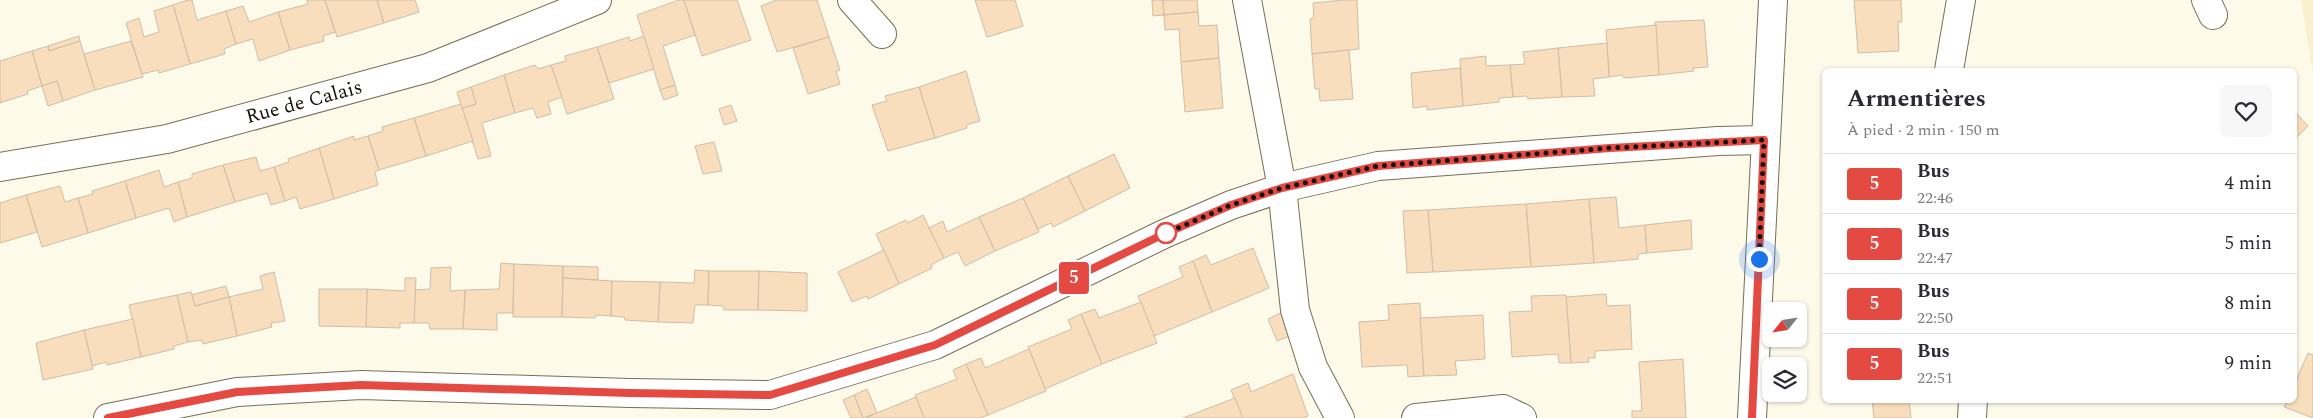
<!DOCTYPE html>
<html lang="fr">
<meta charset="utf-8">
<style>
:root{--surface:#fff;--page:#f7f7f7;--text:#2b2b33;--muted:#7c7c81;--line:#e1e1e2}
body{margin:0;font-family:Spectral,serif;background:var(--page);color:var(--text);height:100vh;display:flex;flex-direction:column;font-size:19px;white-space:nowrap}
*{box-sizing:border-box;margin:0}
p{font-size:16px;color:var(--muted)}
.icon{flex:none;width:28px;height:28px;fill:none;stroke:currentColor;stroke-width:2;stroke-linecap:round;stroke-linejoin:round}
.map{position:relative;flex:1;overflow:hidden}
.side{position:absolute;left:1822px;top:68px;width:475px;height:335px;display:flex;flex-direction:column;background:var(--surface);border-radius:8px;box-shadow:0 1px 4px #0004}
.side>*{flex:none}
.badge{padding:0 10px;border-radius:4px;font-size:18px;line-height:32px}
.needle{width:32px;rotate:240deg}
.controls{position:absolute;left:1762px;top:302px;display:grid;gap:10px}
.controls a{display:grid;place-items:center;width:45px;height:45px;border-radius:8px;background:var(--surface);box-shadow:0 1px 4px #0004;font-size:25px}
.you{position:absolute;width:25px;height:25px;margin:-12px;border:4px solid #fff;border-radius:50%;background:#1a73e8;box-shadow:0 0 0 8px #1a73e833}
.map>.badge{position:absolute;translate:-50% -50%;box-shadow:0 0 0 2px #fff}
.round{display:grid;place-items:center;flex:none;width:52px;height:52px;border-radius:8px;background:var(--page)}
.head{display:flex;align-items:center;justify-content:space-between;height:85px;padding:0 25px}
h1{font-size:24px;font-weight:700;line-height:38px}
ul{padding:0;list-style:none}
li{display:flex;align-items:center;gap:15px;height:60px;padding:0 25px;border-top:1px solid var(--line)}
li div{flex:1}
li b{display:block;font-size:19px}
li em{font-style:normal}
li .badge{min-width:55px;font-weight:700;text-align:center}
.map>svg:first-child{display:block}
.built{fill:#f9f0cd}
.building{fill:#f8debd;stroke:#cfbda7}
.lines{fill:none;stroke-linecap:round;stroke-linejoin:round}
.street-casing{stroke:#766f57;stroke-width:30}
.secondary-casing{stroke:#766f57;stroke-width:30}
.street{stroke:#fff;stroke-width:28}
.secondary{stroke:#fff;stroke-width:28}
.line-casing{stroke:#fff;stroke-width:11}
.line{stroke:#e44a41;stroke-width:8}
.walk{stroke:#17140b;stroke-width:5;stroke-dasharray:0 9}
.stop-dot{fill:#fff;stroke:#e44a41;stroke-width:2.5}
.labels{text-anchor:middle;dominant-baseline:central;stroke-width:4;stroke-linejoin:round;paint-order:stroke}
.street-label{font-size:20px;fill:#17140b;stroke:#fff}
</style>
<div class="map">
<svg width="2313" height="418" viewBox="0 0 2313 418">
<rect width="100%" height="100%" fill="#fefae9"/>
<path class="built" d="M2301 0H2313V73L2311 62Z"/>
<g class="building">
<path d="M188 0H192L197 20 226 11 236 44 224 49 225 54 190 64 173 5Z"/>
<path d="M307 0H325L335 32 323 36 324 41 290 50 278 12 308 4Z"/>
<path d="M325 0H377L384 23 337 37Z"/>
<path d="M377 0H415L419 12 384 23Z"/>
<path d="M679 0H684L695 35 663 46 675 85 660 90 637 15Z"/>
<path d="M684 0H737L751 40 702 56Z"/>
<path d="M776 0H817L829 37 777 52 761 6Z"/>
<path d="M975 0H1015L1023 26 987 37Z"/>
<path d="M1152 0H1163L1164 15 1153 16Z"/>
<path d="M1163 0H1197L1198 12 1164 15Z"/>
<path d="M1344 0H1357L1359 49 1312 54 1310 19 1314 18 1313 3Z"/>
<path d="M1854 0H1901L1902 22H1898L1899 51 1858 53Z"/>
<path d="M173 5 190 64 159 73 158 70 142 74 126 23 139 18 144 37 159 32 154 11Z"/>
<path d="M243 6 249 22 278 12 290 50 259 61 253 39 236 44 226 11Z"/>
<path d="M1198 12 1199 26 1217 25 1219 58 1181 62 1179 29 1165 30 1164 15Z"/>
<path d="M1704 20 1708 67 1693 68 1694 71 1659 75 1655 22Z"/>
<path d="M1656 25 1659 75 1624 78 1622 75 1609 77 1606 30Z"/>
<path d="M79 36 80 41 49 51 48 46Z"/>
<path d="M644 36 654 69 609 83 597 47 629 37 630 41Z"/>
<path d="M829 37 840 70 836 71 840 84 808 94 793 48Z"/>
<path d="M80 41 95 90 63 101 57 81 42 86 32 51 48 46 49 51Z"/>
<path d="M131 41 143 77 95 90 84 54Z"/>
<path d="M1607 43 1609 77 1593 79 1595 96 1562 97 1558 48Z"/>
<path d="M597 47 614 99 567 114 551 65 566 61 565 56Z"/>
<path d="M1558 48 1562 97 1528 99 1527 96 1513 97 1510 65 1525 64 1523 52Z"/>
<path d="M1349 50 1353 99 1320 101 1319 89H1315L1312 54Z"/>
<path d="M32 51 42 86 27 91 28 94 0 103V61Z"/>
<path d="M1486 56V66L1510 65 1513 97 1499 98V102L1463 106 1460 59Z"/>
<path d="M1219 58 1223 108 1185 112 1181 62Z"/>
<path d="M535 65 538 69 551 65 562 97 548 102 551 114 537 118 533 108 515 113 504 75Z"/>
<path d="M1460 68 1463 106 1427 110V106L1413 108 1411 73Z"/>
<path d="M966 71 980 121 966 125 967 128 935 138 919 87Z"/>
<path d="M504 75 515 113 482 123 491 156 478 159 462 108 476 104 471 87Z"/>
<path d="M57 81 63 101 48 106 42 86Z"/>
<path d="M675 85 678 95 664 100 660 90Z"/>
<path d="M471 87 476 104 462 108 457 92Z"/>
<path d="M919 87 935 138 888 151 872 105 887 101 885 96Z"/>
<path d="M461 104 473 141 426 156 414 118Z"/>
<path d="M731 105 737 121 724 125 719 109Z"/>
<path d="M2295 112 2308 126 2295 139Z"/>
<path d="M414 118 426 156 379 170 368 136 383 131 382 127Z"/>
<path d="M354 136V140L368 136 379 170 375 172 378 185 334 199 319 148Z"/>
<path d="M714 142 722 171 703 174 695 146Z"/>
<path d="M319 148 334 199 300 209 296 197 285 201 274 167 289 162 288 159Z"/>
<path d="M1114 154 1130 188 1085 211 1068 176Z"/>
<path d="M256 157 260 171 274 167 285 201 271 205 267 193 235 202 223 165Z"/>
<path d="M223 165 235 202 187 217 178 182 192 178V174Z"/>
<path d="M159 170 164 187 178 182 187 217 174 222 169 208 136 218 125 181Z"/>
<path d="M1068 176 1085 211 1053 227 1051 223 1038 229 1023 198Z"/>
<path d="M125 181 136 218 88 233 78 198 93 194 92 191Z"/>
<path d="M60 186 65 202 78 198 88 233 42 247 26 195Z"/>
<path d="M26 195 37 232 0 243V203Z"/>
<path d="M1616 197 1619 228 1645 225 1647 253 1638 254V259L1594 263 1589 199Z"/>
<path d="M1023 198 1039 232 995 251 979 217Z"/>
<path d="M1589 199 1594 263 1531 267 1526 204Z"/>
<path d="M1526 204 1531 267 1433 272 1428 210Z"/>
<path d="M1428 210 1433 272 1407 273 1403 211Z"/>
<path d="M923 215 944 258 931 265 932 268 899 284 876 234 906 220 908 223Z"/>
<path d="M979 217 995 251 965 266 958 252 944 258 929 228 943 221 947 232Z"/>
<path d="M1691 220 1692 249 1647 253 1645 225Z"/>
<path d="M1253 248 1269 288 1212 312 1193 261 1206 255 1211 265Z"/>
<path d="M884 250 899 284 868 299 867 296 852 302 838 272Z"/>
<path d="M1193 261 1212 312 1154 336 1138 296 1183 277 1179 267Z"/>
<path d="M501 263 514 264 513 313H497V330L463 329 465 290 499 289Z"/>
<path d="M514 264 563 266 562 317H513Z"/>
<path d="M563 266 598 267V280L563 278Z"/>
<path d="M451 267 450 291 465 290 463 329H430L429 323H414L415 290 430 289 431 268Z"/>
<path d="M695 270 709 271 708 305H695L693 323 658 322 660 282 694 283Z"/>
<path d="M709 271H759L758 310H724L723 306 708 305Z"/>
<path d="M759 271 807 273V311L758 310Z"/>
<path d="M274 272 285 321 271 323 272 327 237 336 229 297 263 289 260 276Z"/>
<path d="M405 278H416L414 323H400V328L366 327 367 289 405 291Z"/>
<path d="M563 278 612 281 611 316 596 315 595 318 562 317Z"/>
<path d="M612 281 660 282 658 322 625 320 624 317 611 316Z"/>
<path d="M226 286 229 297 195 306 191 295Z"/>
<path d="M319 289H367L366 327 319 326Z"/>
<path d="M191 292 195 306 229 297 237 336 203 344 202 340 188 342 177 295Z"/>
<path d="M1606 294 1607 306 1630 305 1632 349 1595 351V358H1588L1589 362 1571 363 1566 297Z"/>
<path d="M177 295 188 342 174 346V349L141 357 129 305Z"/>
<path d="M1566 295 1571 363H1559L1558 354 1512 357 1509 312 1532 311 1531 296Z"/>
<path d="M1141 302 1157 343 1102 364 1081 314 1095 309 1099 318Z"/>
<path d="M1420 303 1424 376 1408 377 1407 365 1362 367 1359 322 1389 320 1388 305Z"/>
<path d="M1287 310 1295 334 1277 341 1268 319Z"/>
<path d="M1081 314 1102 364 1045 389 1028 347 1072 329 1068 320Z"/>
<path d="M1483 315 1485 359 1455 361 1457 375 1424 376 1420 318Z"/>
<path d="M133 319 141 357 107 365 106 362 92 366 84 330Z"/>
<path d="M84 330 93 369 43 380 36 343Z"/>
<path d="M1029 349 1046 391 988 415 966 364 981 358 985 368Z"/>
<path d="M2308 353 2313 355V418L2284 407 2288 400H2295V383Z"/>
<path d="M1683 359 1686 418H1632V411H1642L1639 362Z"/>
<path d="M966 364 988 415 980 418H924L915 395 957 379 953 370Z"/>
<path d="M1293 374 1308 416 1303 418H1243L1231 390 1248 383 1251 392Z"/>
<path d="M867 389 877 413 863 418 854 395Z"/>
<path d="M854 395 863 418H851L843 400Z"/>
<path d="M916 397 924 418H866L877 413Z"/>
<path d="M1235 398 1243 418H1183Z"/>
<path d="M1872 400H1909L1911 418H1874Z"/>
</g>
<g class="lines">
<defs>
<g id="street">
<path d="M852 0 882 34"/>
<path d="M1247 0 1282 188 1295 310 1313 367 1340 418"/>
<path d="M2206 0 2213 15"/>
<path d="M1949 70 1961 0"/>
<path d="M0 167 167 139 428 68 597 0"/>
<path d="M108 418 237 392 361 385 630 393 770 395 935 345 1164 234 1231 205 1282 188 1378 166 1718 141 1764 140"/>
<path d="M1416 418 1503 409 1522 418"/>
<path d="M1972 418 1973 400"/>
</g>
<path id="secondary" d="M1752 418 1773 0"/>
</defs>
<use href="#street" class="street-casing"/>
<use href="#secondary" class="secondary-casing"/>
<use href="#street" class="street"/>
<use href="#secondary" class="secondary"/>
</g>
<g class="lines">
<defs>
<path id="line" d="M108 418 237 392 361 385 630 393 770 395 935 345 1164 234 1231 205 1282 188 1378 166 1610 148 1764 140 1752 418"/>
</defs>
<use href="#line" class="line-casing"/>
<use href="#line" class="line"/>
<path class="walk" d="M1166 233 1164 234 1231 205 1282 188 1378 166 1610 148 1764 140 1759 259"/>
</g>
<circle class="stop-dot" cx="1166" cy="233" r="10"/>
<g class="labels">
<g class="street-label">
<text transform="translate(304 102) rotate(-15)">Rue de Calais</text>
</g>
</g>
</svg>
<div class="controls">
<a><svg class="needle" viewBox="-14 -14 28 28"><path d="M0-13l5 13h-10z" fill="#e53935"/><path d="M0 13l5-13h-10z" fill="#7c7c81"/></svg></a>
<a><svg class="icon" aria-label="layers" viewBox="0 0 24 24"><path d="M12 4l9 5-9 5-9-5zM3 14l9 5 9-5"/></svg></a>
</div>
<div class="you" style="left:1759px;top:259px"></div>
<b class="badge" style="left:1074px;top:278px;background:#e44a41;color:#fff">5</b>
<section class="side">
<div class="head"><div><h1>Armentières</h1><p>À pied · 2 min · 150 m</p></div><a class="round"><svg class="icon" aria-label="heart" viewBox="0 0 24 24"><path d="M12 20l-8-8c-3-5 5-10 8-4 3-6 11-1 8 4z"/></svg></a></div>
<ul>
<li><span class="badge" style="background:#e44a41;color:#fff">5</span><div><b>Bus</b><p>22:46</p></div><em>4 min</em></li>
<li><span class="badge" style="background:#e44a41;color:#fff">5</span><div><b>Bus</b><p>22:47</p></div><em>5 min</em></li>
<li><span class="badge" style="background:#e44a41;color:#fff">5</span><div><b>Bus</b><p>22:50</p></div><em>8 min</em></li>
<li><span class="badge" style="background:#e44a41;color:#fff">5</span><div><b>Bus</b><p>22:51</p></div><em>9 min</em></li>
</ul>
</section>
</div>
